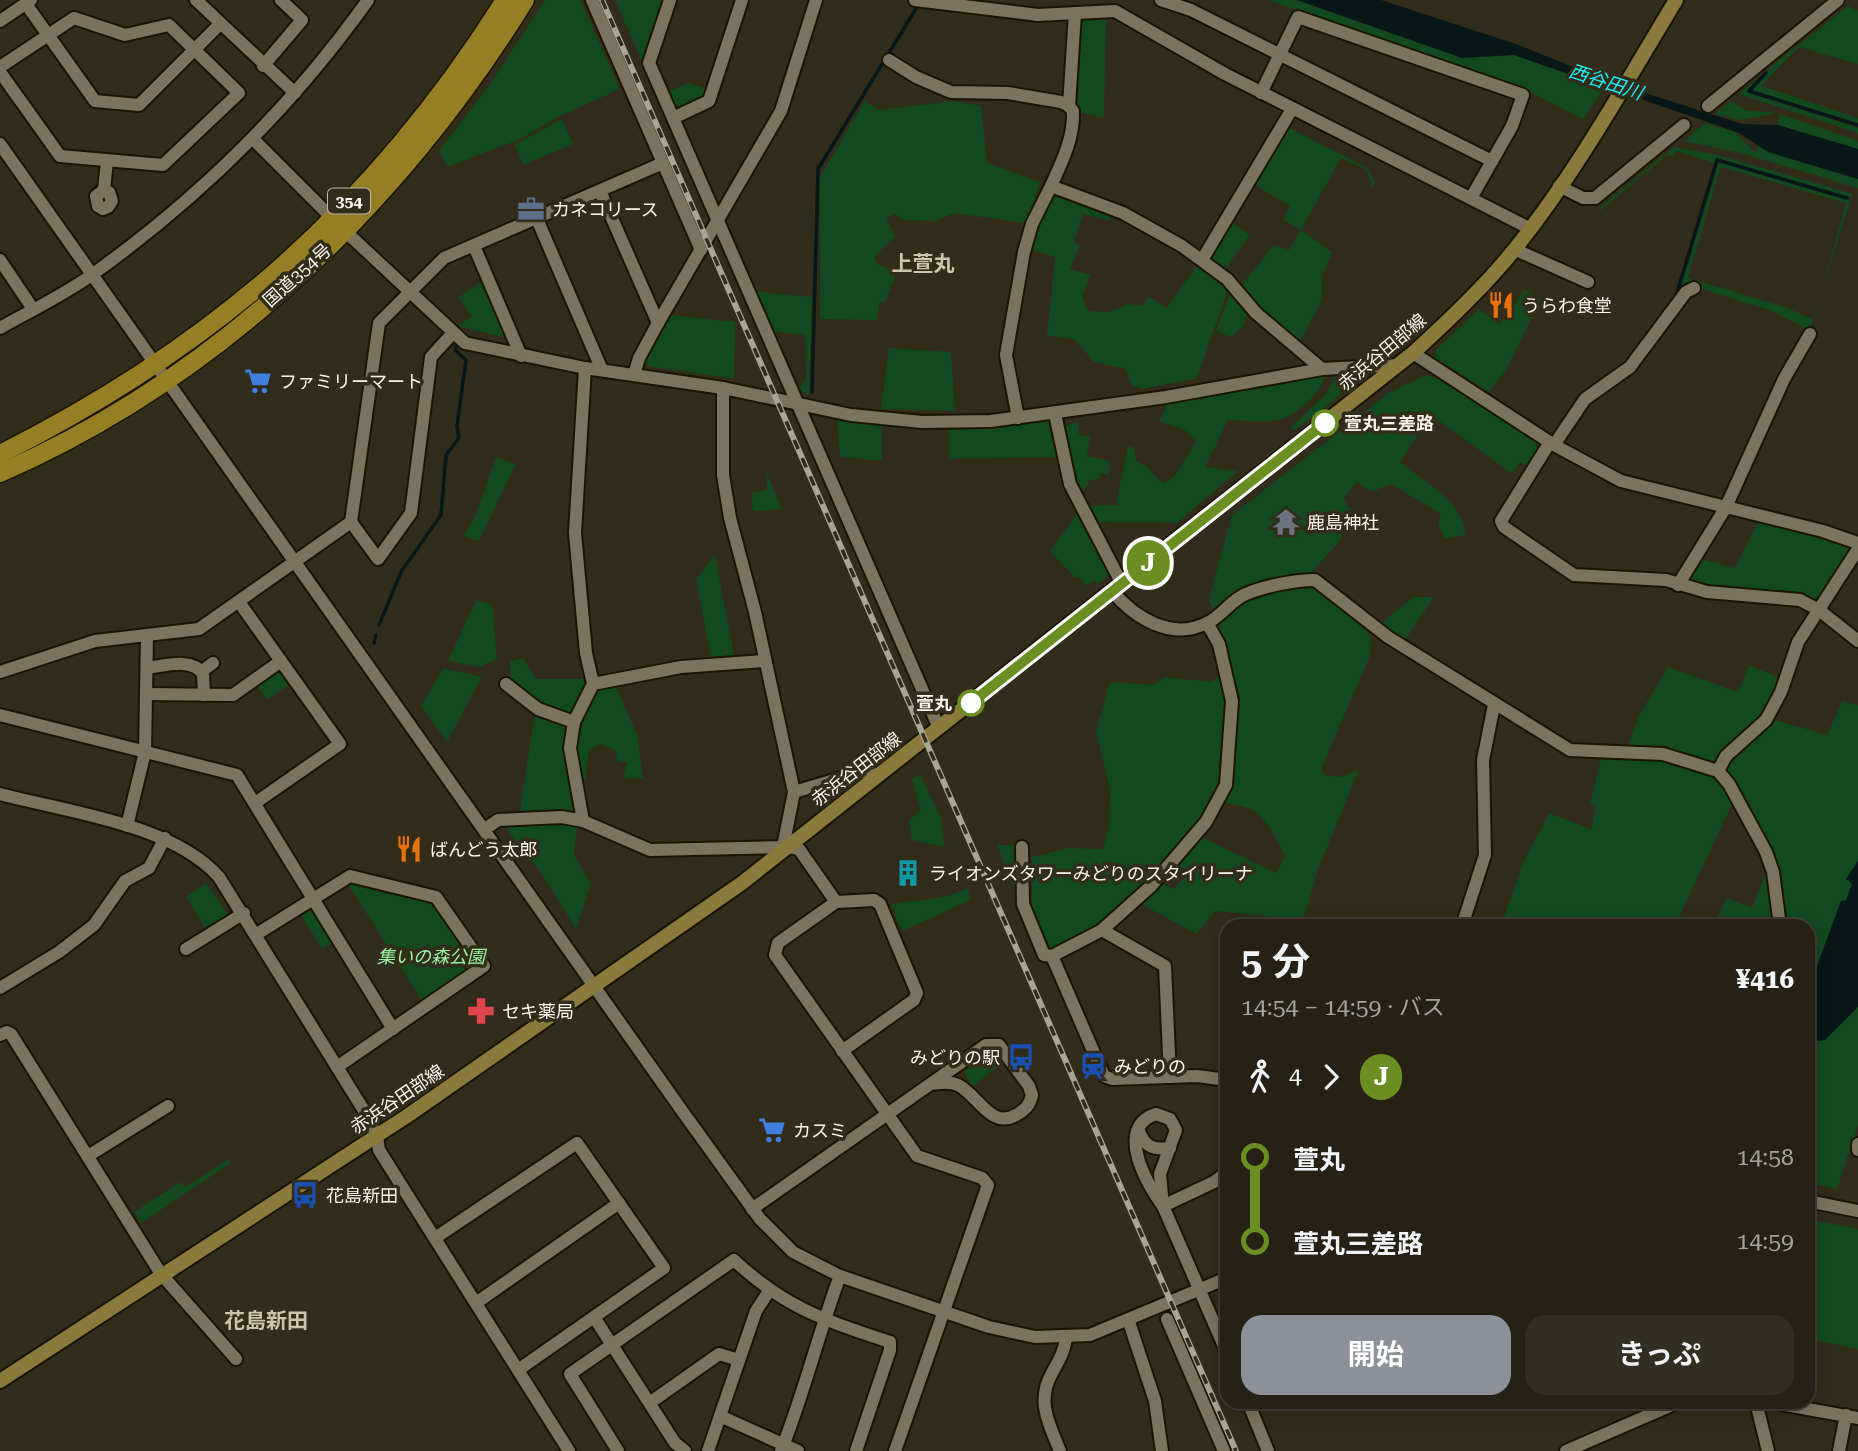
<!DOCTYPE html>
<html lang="ja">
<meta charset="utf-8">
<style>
:root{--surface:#262114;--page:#322e22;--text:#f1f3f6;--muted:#a4a3a0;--line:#423e34;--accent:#8c9099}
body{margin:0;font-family:"Roboto Serif","Noto Sans JP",serif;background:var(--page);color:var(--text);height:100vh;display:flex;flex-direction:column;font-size:26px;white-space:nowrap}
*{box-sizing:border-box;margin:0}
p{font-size:23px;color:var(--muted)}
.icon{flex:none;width:38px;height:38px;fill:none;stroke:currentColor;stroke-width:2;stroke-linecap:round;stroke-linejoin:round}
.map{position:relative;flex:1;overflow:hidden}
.sheet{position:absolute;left:1220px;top:919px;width:595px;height:490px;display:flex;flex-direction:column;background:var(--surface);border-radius:21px;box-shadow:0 4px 18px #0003,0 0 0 2px var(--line)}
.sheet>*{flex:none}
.badge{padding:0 14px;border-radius:23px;font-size:24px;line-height:46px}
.map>.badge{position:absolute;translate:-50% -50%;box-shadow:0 0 0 4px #fff}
.legs{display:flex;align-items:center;gap:10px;height:77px;padding:0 21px;font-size:23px}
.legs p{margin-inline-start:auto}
.overview{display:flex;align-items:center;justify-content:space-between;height:119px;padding:0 21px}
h1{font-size:38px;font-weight:700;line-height:52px}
.action{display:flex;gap:14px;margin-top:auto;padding:14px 21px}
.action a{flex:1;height:80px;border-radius:21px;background:var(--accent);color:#fff;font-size:28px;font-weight:700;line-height:80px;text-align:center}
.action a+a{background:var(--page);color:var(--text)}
ul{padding:0 21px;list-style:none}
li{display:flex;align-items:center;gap:24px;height:84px;font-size:26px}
li i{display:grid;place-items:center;width:10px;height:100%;margin:0 9px;background:currentColor}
li i::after{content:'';width:18px;height:18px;margin:-9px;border:5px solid;border-radius:50%;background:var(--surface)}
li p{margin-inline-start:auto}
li:first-child i{background:linear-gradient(#0000 50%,currentColor 0)}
li:last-child i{background:linear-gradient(currentColor 50%,#0000 0)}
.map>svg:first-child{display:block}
.green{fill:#13491e;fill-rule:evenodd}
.water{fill:#071718}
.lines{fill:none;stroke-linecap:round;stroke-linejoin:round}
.stream{stroke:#071718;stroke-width:3.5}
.minor-casing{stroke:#1a1404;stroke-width:16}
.major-casing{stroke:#1a1404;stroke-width:18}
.highway-casing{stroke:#1a1404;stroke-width:21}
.minor{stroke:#7a735f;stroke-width:12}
.major{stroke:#8a7a3c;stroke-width:14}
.highway{stroke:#957f25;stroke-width:18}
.rail-casing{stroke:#a8a496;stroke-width:6}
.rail{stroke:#322c1a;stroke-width:3.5;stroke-dasharray:10;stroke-linecap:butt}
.line-1-casing{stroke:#fff;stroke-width:16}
.line-1{stroke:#6b8e23;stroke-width:10}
.stop-1-dot{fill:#fff;stroke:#6b8e23;stroke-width:3.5}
.labels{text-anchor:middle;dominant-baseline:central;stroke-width:7;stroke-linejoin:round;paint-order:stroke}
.shield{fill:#322c1a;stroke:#bdb8ab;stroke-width:2}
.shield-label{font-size:16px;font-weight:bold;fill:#f8f4e9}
.poi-label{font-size:18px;fill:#f8f4e9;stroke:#322c1a;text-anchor:start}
.street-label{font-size:18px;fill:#f8f4e9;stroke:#322c1a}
.stop-label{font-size:18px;font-weight:bold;fill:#f8f4e9;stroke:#322c1a;text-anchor:start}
.park-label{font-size:18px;font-style:italic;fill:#97f3a1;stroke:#322c1a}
.water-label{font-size:19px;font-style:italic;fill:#1ceaf4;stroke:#322c1a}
.quarter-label{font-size:21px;font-weight:bold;fill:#ccc4ae;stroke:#322c1a}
</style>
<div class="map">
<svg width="1858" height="1451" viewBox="0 0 1858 1451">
<rect width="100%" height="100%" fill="#322c1a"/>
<g class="green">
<path d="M545 0H580L620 89 560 116 518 140 447 167 439 151 493 80Z"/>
<path d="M615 0H664L643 63Z"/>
<path d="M1268 0H1297L1462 58 1514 55 1605 87 1583 119 1530 92Z"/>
<path d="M1848 6 1858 11V64L1799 47 1761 86 1858 118V123L1752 90 1773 65Z"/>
<path d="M1106 16 1104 118 1078 112 1075 102 1079 19Z"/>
<path d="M1761 76 1746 92 1858 128V133L1739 94Z"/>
<path d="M688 83 707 89 705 95 682 107 673 105 668 92Z"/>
<path d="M865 101 878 110 954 101 981 106 987 163 1040 182 1026 223 954 213 936 221 904 220 895 214 886 218 895 236 874 257 877 264 897 272 885 302H880L876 320 820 319V177Z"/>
<path d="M1730 101 1746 110 1777 113 1740 120 1715 114Z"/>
<path d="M1780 114 1858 141V149L1778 125Z"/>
<path d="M562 119 573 144 523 165 515 145Z"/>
<path d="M1705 123 1735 132 1755 153 1758 146 1768 152 1858 179V188L1741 153 1684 141Z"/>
<path d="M1287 127 1368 168 1375 182 1372 188 1367 170 1341 158 1301 230 1332 252 1322 276V300L1299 343 1259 309 1241 286 1274 245 1289 250 1301 230 1283 220 1290 206 1253 184Z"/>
<path d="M1674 147 1718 155 1853 194 1851 198 1717 158 1714 163 1677 151 1673 156 1667 155 1601 210 1599 208Z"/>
<path d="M1719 162 1850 201 1810 330 1769 310 1689 285 1680 290ZM1721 167 1846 203 1814 320 1788 308 1688 278Z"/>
<path d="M1059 193 1112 213 1110 221 1083 214 1074 242 1080 245 1070 269 1090 275 1082 298 1088 311 1108 312 1129 304 1142 306 1148 296 1167 308 1197 265 1228 289 1197 378 1143 389 1131 385 1126 369 1094 362 1074 339 1047 336 1055 257 1031 249 1037 223 1053 194Z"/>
<path d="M1231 222 1250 235 1225 269 1212 259V255Z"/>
<path d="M482 281 507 333 502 337 458 326 472 316 458 298Z"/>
<path d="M1524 290 1541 299 1506 370 1489 392 1435 358 1436 350 1479 309 1500 325Z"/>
<path d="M753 291 812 297 809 395 799 390 806 378 805 335 770 331Z"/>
<path d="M1230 294 1247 312 1243 327 1231 337 1216 331Z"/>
<path d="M670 315 735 322 734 379 648 366 646 361Z"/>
<path d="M889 348 951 352 955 411 881 409Z"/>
<path d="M1357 374 1361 378 1294 431 1291 427 1327 393 1335 376Z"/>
<path d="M1325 375C1322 392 1296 416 1278 420 1263 423 1243 420 1228 420L1205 467 1238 471 1177 523 1095 522 1089 506 1120 505 1116 504 1128 446 1134 448 1136 461 1146 466 1163 484 1175 475 1196 441 1185 430 1159 421 1168 403Z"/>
<path d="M1427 375 1451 384 1539 440 1538 449 1528 467 1520 462 1511 473 1431 415 1400 462C1422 480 1466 504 1465 535L1445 539 1438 524 1441 514 1391 484 1371 492 1357 482 1344 498 1351 511 1339 542 1308 576 1366 629 1371 640 1370 656 1321 769 1325 775 1340 777 1359 770 1318 869 1303 920 1215 911 1197 934 1139 903 1160 882 1174 889 1186 875 1176 864 1199 836 1276 873 1285 856C1277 841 1265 814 1248 808 1236 804 1226 804 1216 798 1170 868 1128 910 1054 949L1045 946 1032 904V857L1069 848 1103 849 1109 828 1110 790 1096 731 1110 682 1154 685 1164 677 1212 682 1231 664 1209 599 1232 515 1390 392Z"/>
<path d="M837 419 882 425V461L840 457Z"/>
<path d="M1049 421 1060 457 949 459V430Z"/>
<path d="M1078 422 1079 435 1090 437 1087 456 1110 461 1109 475 1101 473 1099 479 1090 480 1080 496 1061 427Z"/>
<path d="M496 457 516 464 479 541 464 536 476 514Z"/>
<path d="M766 471 782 509 753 511 751 493 767 490Z"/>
<path d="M1077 514 1111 573 1098 584 1094 580 1087 586 1079 577 1075 578 1050 551Z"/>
<path d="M1759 520 1853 549 1816 601 1725 587 1689 585 1688 580 1700 559 1735 568Z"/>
<path d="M715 555 734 656 711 658 696 579Z"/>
<path d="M1414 597H1434L1405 640 1381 623Z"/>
<path d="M476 600 492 605 497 659 480 667 448 661Z"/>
<path d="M523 658 536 679H586L587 684 571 714 536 702 510 681V661Z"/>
<path d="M1749 665 1782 679 1764 717 1827 735 1842 701 1858 705V1125L1837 1189 1808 1183V926H1714L1726 898 1752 908 1768 867 1733 802 1675 926H1501L1523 863 1549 813 1591 829 1596 806 1590 804 1601 758H1623L1638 717 1668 667 1738 692Z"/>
<path d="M443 668 482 677 447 742 421 706Z"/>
<path d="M276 670H282L291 683 267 700 256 685Z"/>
<path d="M614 683 637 734 643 778 623 779 627 762H618L615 750 600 744 589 751 584 789C574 740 574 733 597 688Z"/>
<path d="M535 713 567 726 569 766 580 815H519Z"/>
<path d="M920 774 940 815 945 847 912 840 909 820 921 810 912 779Z"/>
<path d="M564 820 577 826 574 854 591 885 576 929 542 874 502 823Z"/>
<path d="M997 845H1016L1018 899Z"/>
<path d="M351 882 431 902 473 961V967L422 1001 348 884Z"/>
<path d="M206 883 228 914 205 928 186 897Z"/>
<path d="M967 888 971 900 902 931 891 904C920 899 940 902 967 888Z"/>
<path d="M309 908 315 909 335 941 322 949 300 913Z"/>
<path d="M993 1051 1000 1055 1001 1064 974 1085 970 1084 965 1073 969 1064Z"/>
<path d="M229 1159 231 1163 141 1223 134 1212 180 1182 185 1187Z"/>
<path d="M1808 1219 1858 1229V1349L1810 1339 1808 1347Z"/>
</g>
<g class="water">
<path d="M1297 0H1381L1516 44 1608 81 1742 124 1778 125 1858 149V179L1768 152 1739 133 1514 55 1462 58Z"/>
<path d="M1858 861V1007L1825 1040 1817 1041 1808 1032V1018L1816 1003 1809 987 1841 901 1846 900 1852 884 1846 879Z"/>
</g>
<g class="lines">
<g class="stream">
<path d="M1766 73 1749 91 1858 125"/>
<path d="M1676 296 1717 160 1847 198"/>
<path d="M812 392 818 169 917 7"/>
<path d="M379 625 401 572 441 515 446 455 459 438 457 426 466 360 456 351V347"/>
<path d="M374 643 376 635"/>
</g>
<defs>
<g id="minor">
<path d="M196 0 295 93"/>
<path d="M592 0 701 250"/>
<path d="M670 0 649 63 939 728"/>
<path d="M915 0 1038 15 1115 11 1225 74 1529 228"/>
<path d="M1161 0 1191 10 1492 161"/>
<path d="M26 4 95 101 139 105 220 24"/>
<path d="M0 21 31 0"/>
<path d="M889 60 916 77 951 92 1008 93 1061 102 1069 106"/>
<path d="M263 66 302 20 281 0"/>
<path d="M0 67 74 18 125 35 169 25 239 93 163 165 60 156 0 72"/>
<path d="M1261 93 1298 17 1523 95 1512 126 1471 198"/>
<path d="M1708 106 1838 0"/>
<path d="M673 118 709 101 742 0"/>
<path d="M253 139 333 219"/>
<path d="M0 144 680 1108 760 1219 793 1252 840 1276 989 1327 1035 1337 1090 1335 1227 1278"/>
<path d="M1051 186C1062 162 1074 138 1073 111L1069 106 1075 13"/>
<path d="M1559 186 1583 198H1595L1684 125"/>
<path d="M104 190 109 192 112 201 108 207 103 209 98 206 96 196 104 190 107 161"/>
<path d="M600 191 658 323"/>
<path d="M537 219 602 370"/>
<path d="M345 231 465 343 585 368 723 388 851 415 922 422 991 421 1166 397 1322 369 1398 365"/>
<path d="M474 246 521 356"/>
<path d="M1514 249 1588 282"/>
<path d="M0 260 33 309"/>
<path d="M1202 260 1292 109"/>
<path d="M0 328C30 311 64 295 93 274 199 198 292 107 368 0"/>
<path d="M1413 353 1554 445 1621 481 1823 531 1858 543"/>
<path d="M634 375 639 358 658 323 781 111 816 0"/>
<path d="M723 388V475L730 518 755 612 794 792 783 847"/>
<path d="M1055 414 1070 484 1122 584"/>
<path d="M1018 418 1006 355 1024 252 1032 224 1051 186 1123 213 1182 246 1227 279 1256 313 1322 369"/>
<path d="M1550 442 1501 521 1504 527 1574 575 1666 580 1707 592 1800 600 1819 610 1858 641"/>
<path d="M1554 445 1585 399 1630 367 1686 292 1694 288"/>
<path d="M351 522 378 559 411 513 431 357 452 334"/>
<path d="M1678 585 1726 507 1784 379 1810 334"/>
<path d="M1112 591C1135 618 1171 641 1207 623 1222 616 1232 599 1246 594 1265 586 1295 580 1315 580L1388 637 1570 750 1663 754 1718 771 1729 784 1766 852 1773 872 1780 926"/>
<path d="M239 602 340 744 255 803"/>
<path d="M147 668C164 666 192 657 203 674L204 695"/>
<path d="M202 671 213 663"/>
<path d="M0 672 95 641 199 629 351 522 379 323 444 258 663 163"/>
<path d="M506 684 538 709 574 722"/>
<path d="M593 684 681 667 764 661"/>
<path d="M146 694 233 695 281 661"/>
<path d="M0 715 237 775 393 1029"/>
<path d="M1718 771 1726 756 1766 720 1781 692 1798 642 1858 549"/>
<path d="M794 792 865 771H871L876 777"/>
<path d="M0 794C68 812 172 824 219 877L368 1117 377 1136 379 1150 569 1451"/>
<path d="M583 821 570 748 574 722 593 684 586 653 575 533 585 368"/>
<path d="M127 826 145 752 147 636"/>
<path d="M485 829 498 820 562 817 583 821 650 850 788 847 799 849 836 902"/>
<path d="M1022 847 1023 904 1044 955 1052 956 1104 1076 1112 1079 1197 1076 1227 1080"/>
<path d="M1462 926 1485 855 1483 760 1494 705"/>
<path d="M1102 930 1165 966 1170 1077"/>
<path d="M257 934 350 876 436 897 484 966 337 1067"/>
<path d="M186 949 244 913"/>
<path d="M1052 956 1102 930 1151 886 1206 822 1226 785 1232 701 1219 644 1207 623"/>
<path d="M0 988 59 952 94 925 125 881 149 868 165 838"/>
<path d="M0 1035 7 1032 11 1034 161 1274 236 1359"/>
<path d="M842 1051 914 1000 917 993 880 904 874 900 836 902 778 943 775 955 917 1156 982 1178 988 1185 895 1451"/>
<path d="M1139 1131C1145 1147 1153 1150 1170 1148"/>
<path d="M1858 1144V1150"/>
<path d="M88 1156 168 1106"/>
<path d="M1808 1201 1858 1211"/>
<path d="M1163 1206 1160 1174 1176 1130 1170 1119 1156 1114C1114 1127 1147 1185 1163 1206L1227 1353"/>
<path d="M1163 1206 1214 1182 1227 1172"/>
<path d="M752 1209 986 1045H999L1029 1086 1032 1095C1030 1105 1025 1110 1016 1115 991 1130 977 1094 958 1085 949 1081 940 1083 931 1084"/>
<path d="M435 1238 577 1143 664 1268 518 1370"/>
<path d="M476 1303 619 1203"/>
<path d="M594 1317 675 1443 685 1451"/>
<path d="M1167 1319 1224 1451"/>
<path d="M1129 1322 1155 1401 1162 1451"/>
<path d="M651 1402 719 1354 739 1360"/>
<path d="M1248 1402 1268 1451"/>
<path d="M1756 1402 1768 1451"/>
<path d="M1769 1402 1858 1418"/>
<path d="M720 1416 798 1451"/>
<path d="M618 1451 570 1374 734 1260C785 1308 824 1320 890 1342V1350L856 1451"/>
<path d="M708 1451 756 1311 769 1291"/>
<path d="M781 1451C804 1394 818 1334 840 1276"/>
<path d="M1060 1451C1049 1424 1036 1401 1052 1373 1059 1360 1064 1353 1066 1338"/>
<path d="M1566 1451 1679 1402"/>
<path d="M1839 1451 1846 1415"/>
</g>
<path id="major" d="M0 1381 407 1116 742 883 1413 353C1449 320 1484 287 1514 250 1576 173 1625 84 1676 0"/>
<g id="highway">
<path d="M0 454C216 346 376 205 505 0"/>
<path d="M0 473C220 377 400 202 525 0"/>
</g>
</defs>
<use href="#minor" class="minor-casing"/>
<use href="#major" class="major-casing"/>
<use href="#highway" class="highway-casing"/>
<use href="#minor" class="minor"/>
<use href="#major" class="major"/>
<use href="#highway" class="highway"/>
<defs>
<path id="rail" d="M602 0 1236 1451"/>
</defs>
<use href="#rail" class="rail-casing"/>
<use href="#rail" class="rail"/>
</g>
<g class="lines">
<defs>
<path id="line-1" d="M971 703 1325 423"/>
</defs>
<use href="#line-1" class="line-1-casing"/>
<use href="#line-1" class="line-1"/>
</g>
<defs>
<symbol id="office-bare" viewBox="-9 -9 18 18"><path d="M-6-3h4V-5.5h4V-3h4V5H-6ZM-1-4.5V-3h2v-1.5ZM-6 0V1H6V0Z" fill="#5c6f8a" stroke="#322c1a" stroke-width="2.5" paint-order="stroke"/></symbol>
<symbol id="restaurant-bare" viewBox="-9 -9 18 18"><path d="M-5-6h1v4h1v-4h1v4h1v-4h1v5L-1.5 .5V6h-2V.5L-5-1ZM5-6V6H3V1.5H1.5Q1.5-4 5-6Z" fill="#e8710a" stroke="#322c1a" stroke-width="2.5" paint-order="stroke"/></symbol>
<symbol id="supermarket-bare" viewBox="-9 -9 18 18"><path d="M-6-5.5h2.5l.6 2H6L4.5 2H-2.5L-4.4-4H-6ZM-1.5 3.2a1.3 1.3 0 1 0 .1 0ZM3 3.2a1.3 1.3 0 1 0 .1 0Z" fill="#3f7fe0" stroke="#322c1a" stroke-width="2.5" paint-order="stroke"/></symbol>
<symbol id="temple-bare" viewBox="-9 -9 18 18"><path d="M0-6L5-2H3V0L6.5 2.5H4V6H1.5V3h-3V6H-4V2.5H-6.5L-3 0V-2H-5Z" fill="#6b7280" stroke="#322c1a" stroke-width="2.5" paint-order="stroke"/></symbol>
<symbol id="building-bare" viewBox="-9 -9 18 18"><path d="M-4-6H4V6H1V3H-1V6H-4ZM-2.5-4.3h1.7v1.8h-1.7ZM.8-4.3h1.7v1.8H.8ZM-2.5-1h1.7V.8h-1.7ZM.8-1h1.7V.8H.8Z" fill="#0f9aa8" stroke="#322c1a" stroke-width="2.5" paint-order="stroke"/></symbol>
<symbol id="pharmacy-bare" viewBox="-9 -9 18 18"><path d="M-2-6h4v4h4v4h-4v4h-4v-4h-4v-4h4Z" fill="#e0444e" stroke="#322c1a" stroke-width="2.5" paint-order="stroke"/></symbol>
<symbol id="bus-bare" viewBox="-9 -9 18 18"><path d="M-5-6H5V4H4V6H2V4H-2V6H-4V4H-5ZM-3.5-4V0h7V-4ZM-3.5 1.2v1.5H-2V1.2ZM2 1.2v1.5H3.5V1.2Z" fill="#1a4fb4" stroke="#322c1a" stroke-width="2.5" paint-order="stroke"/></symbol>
<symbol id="station-bare" viewBox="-9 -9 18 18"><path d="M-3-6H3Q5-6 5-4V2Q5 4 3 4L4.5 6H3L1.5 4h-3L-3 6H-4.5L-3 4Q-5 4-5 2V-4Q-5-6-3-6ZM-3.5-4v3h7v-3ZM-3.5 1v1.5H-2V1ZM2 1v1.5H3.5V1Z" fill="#1a4fb4" stroke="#322c1a" stroke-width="2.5" paint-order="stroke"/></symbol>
</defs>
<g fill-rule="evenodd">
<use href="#office-bare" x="512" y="190" width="38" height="38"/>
<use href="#restaurant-bare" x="1482" y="286" width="38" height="38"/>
<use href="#supermarket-bare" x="239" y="362" width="38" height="38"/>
<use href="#temple-bare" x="1267" y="503" width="38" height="38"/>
<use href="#restaurant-bare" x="390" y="830" width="38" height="38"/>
<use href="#building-bare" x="889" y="854" width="38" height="38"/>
<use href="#pharmacy-bare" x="462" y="992" width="38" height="38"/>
<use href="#bus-bare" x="1002" y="1038" width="38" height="38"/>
<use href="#station-bare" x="1074" y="1047" width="38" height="38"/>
<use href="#supermarket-bare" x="753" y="1111" width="38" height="38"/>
<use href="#bus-bare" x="286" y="1176" width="38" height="38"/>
</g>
<g class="stop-1-dot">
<circle cx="1325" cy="423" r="12"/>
<circle cx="971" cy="703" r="12"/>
</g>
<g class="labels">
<rect class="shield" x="328" y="188.5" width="42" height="25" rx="5"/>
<g class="shield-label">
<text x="349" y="201">354</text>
</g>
<g class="poi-label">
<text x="552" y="209">カネコリース</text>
<text x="1522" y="305">うらわ食堂</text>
<text x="279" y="381">ファミリーマート</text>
<text x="1307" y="522">鹿島神社</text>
<text x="430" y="849">ばんどう太郎</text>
<text x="929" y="873">ライオンズタワーみどりのスタイリーナ</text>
<text x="502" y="1011">セキ薬局</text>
<text x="1000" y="1057" text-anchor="end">みどりの駅</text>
<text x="1114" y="1066">みどりの</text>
<text x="793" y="1130">カスミ</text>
<text x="326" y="1195">花島新田</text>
</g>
<g class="street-label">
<text transform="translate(297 275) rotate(-42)">国道354号</text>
<text transform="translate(1382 352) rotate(-40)">赤浜谷田部線</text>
<text transform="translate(856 769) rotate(-38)">赤浜谷田部線</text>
<text transform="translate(397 1099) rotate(-34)">赤浜谷田部線</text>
</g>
<g class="stop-label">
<text x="1344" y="423">萱丸三差路</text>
<text x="952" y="703" text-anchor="end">萱丸</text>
</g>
<g class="park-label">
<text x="431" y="956">集いの森公園</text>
</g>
<g class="water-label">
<text transform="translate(1606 82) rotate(18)">西谷田川</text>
</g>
<g class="quarter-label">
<text x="923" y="264">上萱丸</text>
<text x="266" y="1321">花島新田</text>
</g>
</g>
</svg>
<b class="badge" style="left:1148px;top:563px;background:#6b8e23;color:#fff">J</b>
<section class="sheet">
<div class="overview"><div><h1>5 分</h1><p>14:54 – 14:59 · バス</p></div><b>¥416</b></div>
<div class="legs"><svg class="icon" aria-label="walk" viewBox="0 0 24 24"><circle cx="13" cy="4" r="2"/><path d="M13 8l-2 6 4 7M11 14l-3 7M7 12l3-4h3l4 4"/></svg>4<svg class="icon" aria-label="forward" viewBox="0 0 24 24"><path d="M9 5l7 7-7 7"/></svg><b class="badge" style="background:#6b8e23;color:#fff">J</b></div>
<ul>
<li><i style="color:#6b8e23"></i><b>萱丸</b><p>14:58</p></li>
<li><i style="color:#6b8e23"></i><b>萱丸三差路</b><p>14:59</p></li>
</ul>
<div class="action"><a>開始</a><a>きっぷ</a></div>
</section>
</div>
